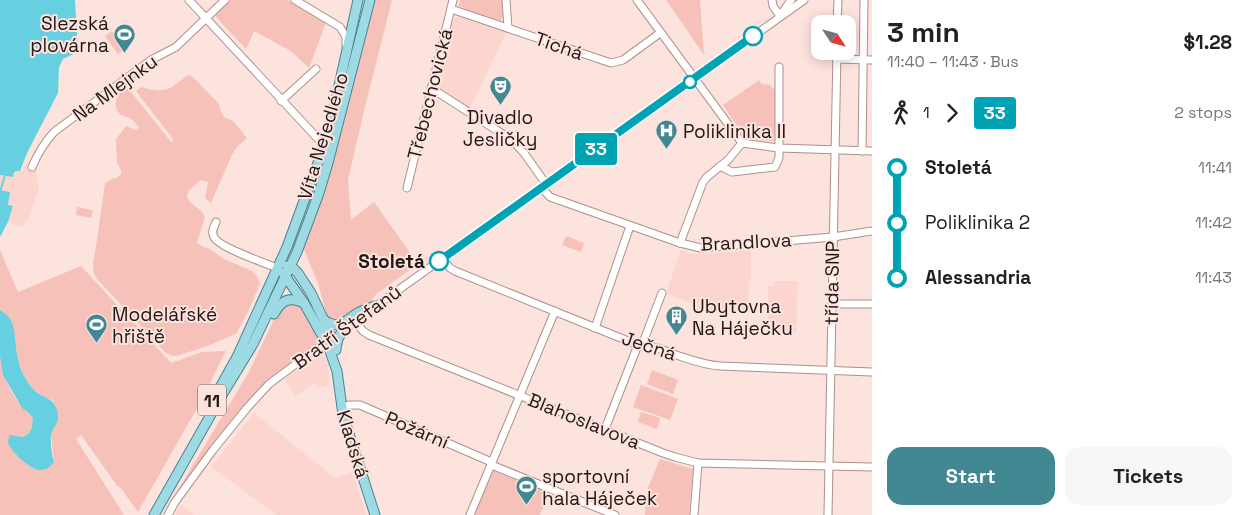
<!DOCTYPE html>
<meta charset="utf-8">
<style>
:root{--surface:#fff;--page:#f6f6f6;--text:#202124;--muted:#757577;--accent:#428893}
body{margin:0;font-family:"Space Grotesk",sans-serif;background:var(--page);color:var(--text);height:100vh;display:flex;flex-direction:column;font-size:19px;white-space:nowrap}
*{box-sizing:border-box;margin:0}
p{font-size:16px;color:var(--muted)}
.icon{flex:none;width:28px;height:28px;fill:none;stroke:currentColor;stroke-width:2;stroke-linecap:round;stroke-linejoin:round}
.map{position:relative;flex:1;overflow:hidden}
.sheet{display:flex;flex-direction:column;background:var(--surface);width:375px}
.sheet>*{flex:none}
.badge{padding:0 10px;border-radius:4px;font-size:18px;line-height:32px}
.needle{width:32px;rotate:126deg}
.tools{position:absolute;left:811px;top:15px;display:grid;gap:10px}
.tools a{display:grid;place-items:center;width:45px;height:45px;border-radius:10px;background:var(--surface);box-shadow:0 2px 12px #0003;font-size:25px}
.map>.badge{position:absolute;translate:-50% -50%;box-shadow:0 0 0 2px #fff}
.legs{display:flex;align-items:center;gap:8px;height:55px;padding:0 15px;font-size:16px}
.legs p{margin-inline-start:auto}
.headline{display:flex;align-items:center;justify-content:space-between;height:85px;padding:0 15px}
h1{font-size:28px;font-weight:600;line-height:38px}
.cta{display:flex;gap:10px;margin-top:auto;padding:10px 15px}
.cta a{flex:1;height:58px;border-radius:15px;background:var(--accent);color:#fff;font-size:20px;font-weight:600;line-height:58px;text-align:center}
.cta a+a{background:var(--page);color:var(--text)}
ul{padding:0 15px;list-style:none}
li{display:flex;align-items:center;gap:18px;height:55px;font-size:19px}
li i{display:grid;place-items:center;width:8px;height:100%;margin:0 6px;background:currentColor}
li i::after{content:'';width:12px;height:12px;margin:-6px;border:4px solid;border-radius:50%;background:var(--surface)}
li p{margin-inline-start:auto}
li:first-child i{background:linear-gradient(#0000 50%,currentColor 0)}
li:last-child i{background:linear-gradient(currentColor 50%,#0000 0)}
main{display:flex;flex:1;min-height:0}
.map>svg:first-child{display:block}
.built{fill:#fdd5cf}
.green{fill:#f5c1b9}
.water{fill:#66d0e0}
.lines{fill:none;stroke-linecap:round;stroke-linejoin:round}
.stream{stroke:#66d0e0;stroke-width:2}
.minor-casing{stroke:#ad908b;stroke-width:9}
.major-casing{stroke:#48858e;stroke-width:11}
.minor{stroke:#fff;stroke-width:7}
.major{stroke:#9edae3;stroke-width:9}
.line-1-casing{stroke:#fff;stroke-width:11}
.line-1{stroke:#00a3b4;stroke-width:8}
.stop-1-dot{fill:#fff;stroke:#00a3b4;stroke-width:2.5}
.labels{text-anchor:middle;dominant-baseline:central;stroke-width:4;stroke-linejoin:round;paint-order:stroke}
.shield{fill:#fce3de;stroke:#635451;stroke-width:1}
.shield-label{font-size:18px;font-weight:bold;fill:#211614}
.poi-label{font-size:19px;fill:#211614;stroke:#fce3de;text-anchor:start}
.street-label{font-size:19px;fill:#211614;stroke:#fce3de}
.stop-label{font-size:19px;font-weight:bold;fill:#211614;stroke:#fce3de;text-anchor:end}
</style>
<main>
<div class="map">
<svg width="872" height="515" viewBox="0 0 872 515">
<rect width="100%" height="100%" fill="#fce3de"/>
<g class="built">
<path d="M459 17 506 33 470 108 439 88 437 85 452 21 455 18Z"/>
<path d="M24 164 37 168 36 172 39 187 31 214 22 227 8 222 13 206 8 205 9 192 0 190V175L13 177 14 172 16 170 22 171Z"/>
<path d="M681 250 691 254H703L751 250V281H749L748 311 698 312V306L666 293Z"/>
<path d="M774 281H798L796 332 773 331 774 324H768V286H774Z"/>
<path d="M321 353 328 363 329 384 323 388 321 386 318 388 314 383 296 396 284 379Z"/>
<path d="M254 413 335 478 353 472 366 515H277L211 467Z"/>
<path d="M181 505 196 515H175Z"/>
</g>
<g class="green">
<path d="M230 0H288L326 22 309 68 291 51 254 31 246 49 216 17V15Z"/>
<path d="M374 0H392L364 111 348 180 351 220 374 202 418 264 376 294 371 302 353 311 339 323 328 320 318 283 303 247Z"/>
<path d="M460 0H502C503 8 506 18 498 23L462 11 463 7 458 6Z"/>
<path d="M666 0H700L704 55 669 4Z"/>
<path d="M112 31 125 49 118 54 105 36Z"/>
<path d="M190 75 195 79 219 104 221 111 224 117 233 121 247 138 237 147 232 155 211 203 205 198 208 182 201 180 189 190 187 197C190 206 202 208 205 217L197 243 203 247 208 248 224 259 252 271 256 275 260 283 249 310 236 334 207 346 177 356H172L165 352 97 279 94 274 93 263 96 247 105 183 112 179 117 178 121 174V170L117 163 116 139 126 126 136 130 139 127C136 124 133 120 130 118 126 116 121 116 118 112 112 103 119 92 125 85L127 87 172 143 173 139 136 91 141 87C153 91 166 93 176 84 181 81 184 77 190 75Z"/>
<path d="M759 80 762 84 770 85 773 89 774 88 776 94 774 141C769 141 763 141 758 140 741 136 732 118 723 105Z"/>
<path d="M77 207 93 210 91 218 76 215Z"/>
<path d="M566 236 584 243 581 252 562 245Z"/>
<path d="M0 250 18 292 81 266 171 363 202 352 226 351 201 401 138 512 120 487H118L81 435 76 439 124 515H0V357C2 374 11 395 22 407 26 411 31 413 33 419 35 429 27 438 17 437L54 462 51 435 56 424 59 416 55 404 52 400 44 397 33 389 23 374 18 360 16 347 5 313 0 310Z"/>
<path d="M295 302 304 308 316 334 317 339 314 346 268 380 204 460 164 513 249 372 275 317 283 306Z"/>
<path d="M652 370 678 380 673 394 647 384Z"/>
<path d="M641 385 678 399 670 420 633 407Z"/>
<path d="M641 412 660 418 657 429 638 422Z"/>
<path d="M660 459 693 469 689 515H645L648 488Z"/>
<path d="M491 470 549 492 540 515H473Z"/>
</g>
<g class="water">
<path d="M0 0H75L78 52 63 59 59 67 58 93 27 153 20 171H16L14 172 13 177 0 175Z"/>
<path d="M0 190 10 192 8 205 13 206 8 222 0 237Z"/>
<path d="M0 310C16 319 14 332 16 347 17 356 19 366 23 374 26 379 30 386 34 390 45 400 54 396 58 413 60 422 53 427 51 435 50 441 52 456 54 462 50 467 47 470 40 470 31 470 10 451 8 442 8 440 9 437 10 435L22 437 28 434 32 428 33 418 28 412 22 408 3 375 0 357Z"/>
</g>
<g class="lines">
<path class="stream" d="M0 192 5 175"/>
<defs>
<g id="minor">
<path d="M189 0 319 140"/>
<path d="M295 0 340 27 346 37V45"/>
<path d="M506 0 508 28"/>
<path d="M637 0 742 143 778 148 872 151"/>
<path d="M772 0 773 6 780 16 791 0"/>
<path d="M451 9 611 63 623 60 660 33"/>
<path d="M837 24 838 0"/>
<path d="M836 59 872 60"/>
<path d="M431 88 512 140 524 153 546 184"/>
<path d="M281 101 316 69"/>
<path d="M862 151 864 0"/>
<path d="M720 166 732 172 775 167 779 158V67"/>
<path d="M32 167C38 153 44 143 54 132L151 60 176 47 225 0"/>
<path d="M407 188 453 0"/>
<path d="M542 188 550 197 680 243 701 248 833 237 872 231"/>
<path d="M216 222C214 227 211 231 214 237 218 247 265 263 277 268"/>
<path d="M680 243 703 182 707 177 728 160 742 143"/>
<path d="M442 259 450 268 455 271 638 345C651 345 661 349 673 354 689 359 703 365 720 366L872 372"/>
<path d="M832 304H872"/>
<path d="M354 321 363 331 369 335 663 453 675 457 698 463 872 467"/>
<path d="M595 328 630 226"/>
<path d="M341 331 804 0"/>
<path d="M642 345 662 293"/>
<path d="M342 407 349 405H360L489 461 494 466 615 515"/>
<path d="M605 429 638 345"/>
<path d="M168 515 175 502 213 450 247 408 269 384 328 340"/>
<path d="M470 515 555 311"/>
<path d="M694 515 698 463"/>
<path d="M828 515 837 51"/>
</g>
<g id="major">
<path d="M287 266 293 268 298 273 311 293 327 327 336 350"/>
<path d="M283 273 304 303 328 346 337 371 343 415 375 515"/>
<path d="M274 314C281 300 290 296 304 303"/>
<path d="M324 320C338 330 344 322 356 314 362 310 369 308 375 306"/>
<path d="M336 348 338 339 343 329"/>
<path d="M217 393 237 357 287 247 315 171 325 144 334 108 358 0"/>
<path d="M154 515 222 395 253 344 297 252 319 193 328 163 370 0"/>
</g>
</defs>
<use href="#minor" class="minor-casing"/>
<use href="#major" class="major-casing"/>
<use href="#minor" class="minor"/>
<use href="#major" class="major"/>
</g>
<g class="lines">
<defs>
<path id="line-1" d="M439 261 753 36"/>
</defs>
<use href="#line-1" class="line-1-casing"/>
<use href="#line-1" class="line-1"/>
</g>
<defs>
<symbol id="stadium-pin" viewBox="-11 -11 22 30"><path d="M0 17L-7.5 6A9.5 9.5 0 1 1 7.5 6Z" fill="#428893" stroke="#fce3de"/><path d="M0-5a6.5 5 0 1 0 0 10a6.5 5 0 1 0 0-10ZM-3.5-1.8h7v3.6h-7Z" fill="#fff"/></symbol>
<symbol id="theatre-pin" viewBox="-11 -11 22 30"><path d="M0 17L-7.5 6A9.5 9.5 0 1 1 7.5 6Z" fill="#428893" stroke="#fce3de"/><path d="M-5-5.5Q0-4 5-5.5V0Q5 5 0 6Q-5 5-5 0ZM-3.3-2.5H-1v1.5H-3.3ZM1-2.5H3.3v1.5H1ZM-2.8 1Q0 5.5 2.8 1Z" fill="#fff"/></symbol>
<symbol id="hospital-pin" viewBox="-11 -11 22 30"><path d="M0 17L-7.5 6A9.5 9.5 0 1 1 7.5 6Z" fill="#428893" stroke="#fce3de"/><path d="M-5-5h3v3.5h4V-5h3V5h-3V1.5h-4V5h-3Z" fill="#fff"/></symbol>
<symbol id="building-pin" viewBox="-11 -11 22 30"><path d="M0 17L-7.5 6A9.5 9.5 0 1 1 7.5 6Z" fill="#428893" stroke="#fce3de"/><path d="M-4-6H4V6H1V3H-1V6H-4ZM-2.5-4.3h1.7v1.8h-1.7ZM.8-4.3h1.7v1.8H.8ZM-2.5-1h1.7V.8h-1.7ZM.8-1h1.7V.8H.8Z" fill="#fff"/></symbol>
</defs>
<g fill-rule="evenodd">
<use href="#stadium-pin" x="112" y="22" width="25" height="34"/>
<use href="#theatre-pin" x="488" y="74" width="25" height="34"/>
<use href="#hospital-pin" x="654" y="118" width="25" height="34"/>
<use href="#building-pin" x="664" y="304" width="25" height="34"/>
<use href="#stadium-pin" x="84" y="312" width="25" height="34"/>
<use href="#stadium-pin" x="514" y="474" width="25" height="34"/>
</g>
<g class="stop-1-dot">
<circle cx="753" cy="36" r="9"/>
<circle cx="690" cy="82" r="6"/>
<circle cx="439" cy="261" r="9"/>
</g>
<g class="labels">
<rect class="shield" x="198" y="384.5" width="28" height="31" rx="4"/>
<g class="shield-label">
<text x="212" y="400">11</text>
</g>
<g class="poi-label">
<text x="109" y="23" text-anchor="end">Slezská<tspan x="109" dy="22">plovárna</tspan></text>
<text x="500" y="117" text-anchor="middle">Divadlo<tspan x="500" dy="22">Jesličky</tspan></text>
<text x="683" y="131">Poliklinika II</text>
<text x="692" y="306">Ubytovna<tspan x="692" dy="22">Na Háječku</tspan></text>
<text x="112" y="314">Modelářské<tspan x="112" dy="22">hřiště</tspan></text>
<text x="542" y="476">sportovní<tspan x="542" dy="22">hala Háječek</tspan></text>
</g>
<g class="street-label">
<text transform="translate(559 46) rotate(19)">Tichá</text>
<text transform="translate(115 88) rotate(-36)">Na Mlejnku</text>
<text transform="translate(430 94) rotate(-76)">Třebechovická</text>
<text transform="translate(323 136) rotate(-73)">Víta Nejedlého</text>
<text transform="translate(746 242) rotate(-3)">Brandlova</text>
<text transform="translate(832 283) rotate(-89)">třída SNP</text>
<text transform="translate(347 327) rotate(-36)">Bratří Štefanů</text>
<text transform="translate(649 346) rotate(18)">Ječná</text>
<text transform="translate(584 421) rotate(22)">Blahoslavova</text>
<text transform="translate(417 430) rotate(23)">Požární</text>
<text transform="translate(353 444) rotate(73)">Kladská</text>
</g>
<g class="stop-label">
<text x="425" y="261">Stoletá</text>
</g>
</g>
</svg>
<div class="tools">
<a><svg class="needle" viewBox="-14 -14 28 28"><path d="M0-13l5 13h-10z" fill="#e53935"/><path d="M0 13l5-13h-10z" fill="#757577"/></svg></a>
</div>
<b class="badge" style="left:596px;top:149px;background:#00a3b4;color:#fff">33</b>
</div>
<section class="sheet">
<div class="headline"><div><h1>3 min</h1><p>11:40 – 11:43 · Bus</p></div><b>$1.28</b></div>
<div class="legs"><svg class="icon" aria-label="walk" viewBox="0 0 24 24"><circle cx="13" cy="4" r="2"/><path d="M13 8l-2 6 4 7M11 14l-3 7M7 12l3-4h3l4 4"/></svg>1<svg class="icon" aria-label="forward" viewBox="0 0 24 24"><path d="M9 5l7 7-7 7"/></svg><b class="badge" style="background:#00a3b4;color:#fff">33</b><p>2 stops</p></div>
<ul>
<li><i style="color:#00a3b4"></i><b>Stoletá</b><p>11:41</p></li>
<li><i style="color:#00a3b4"></i><span>Poliklinika 2</span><p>11:42</p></li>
<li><i style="color:#00a3b4"></i><b>Alessandria</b><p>11:43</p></li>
</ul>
<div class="cta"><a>Start</a><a>Tickets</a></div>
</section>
</main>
